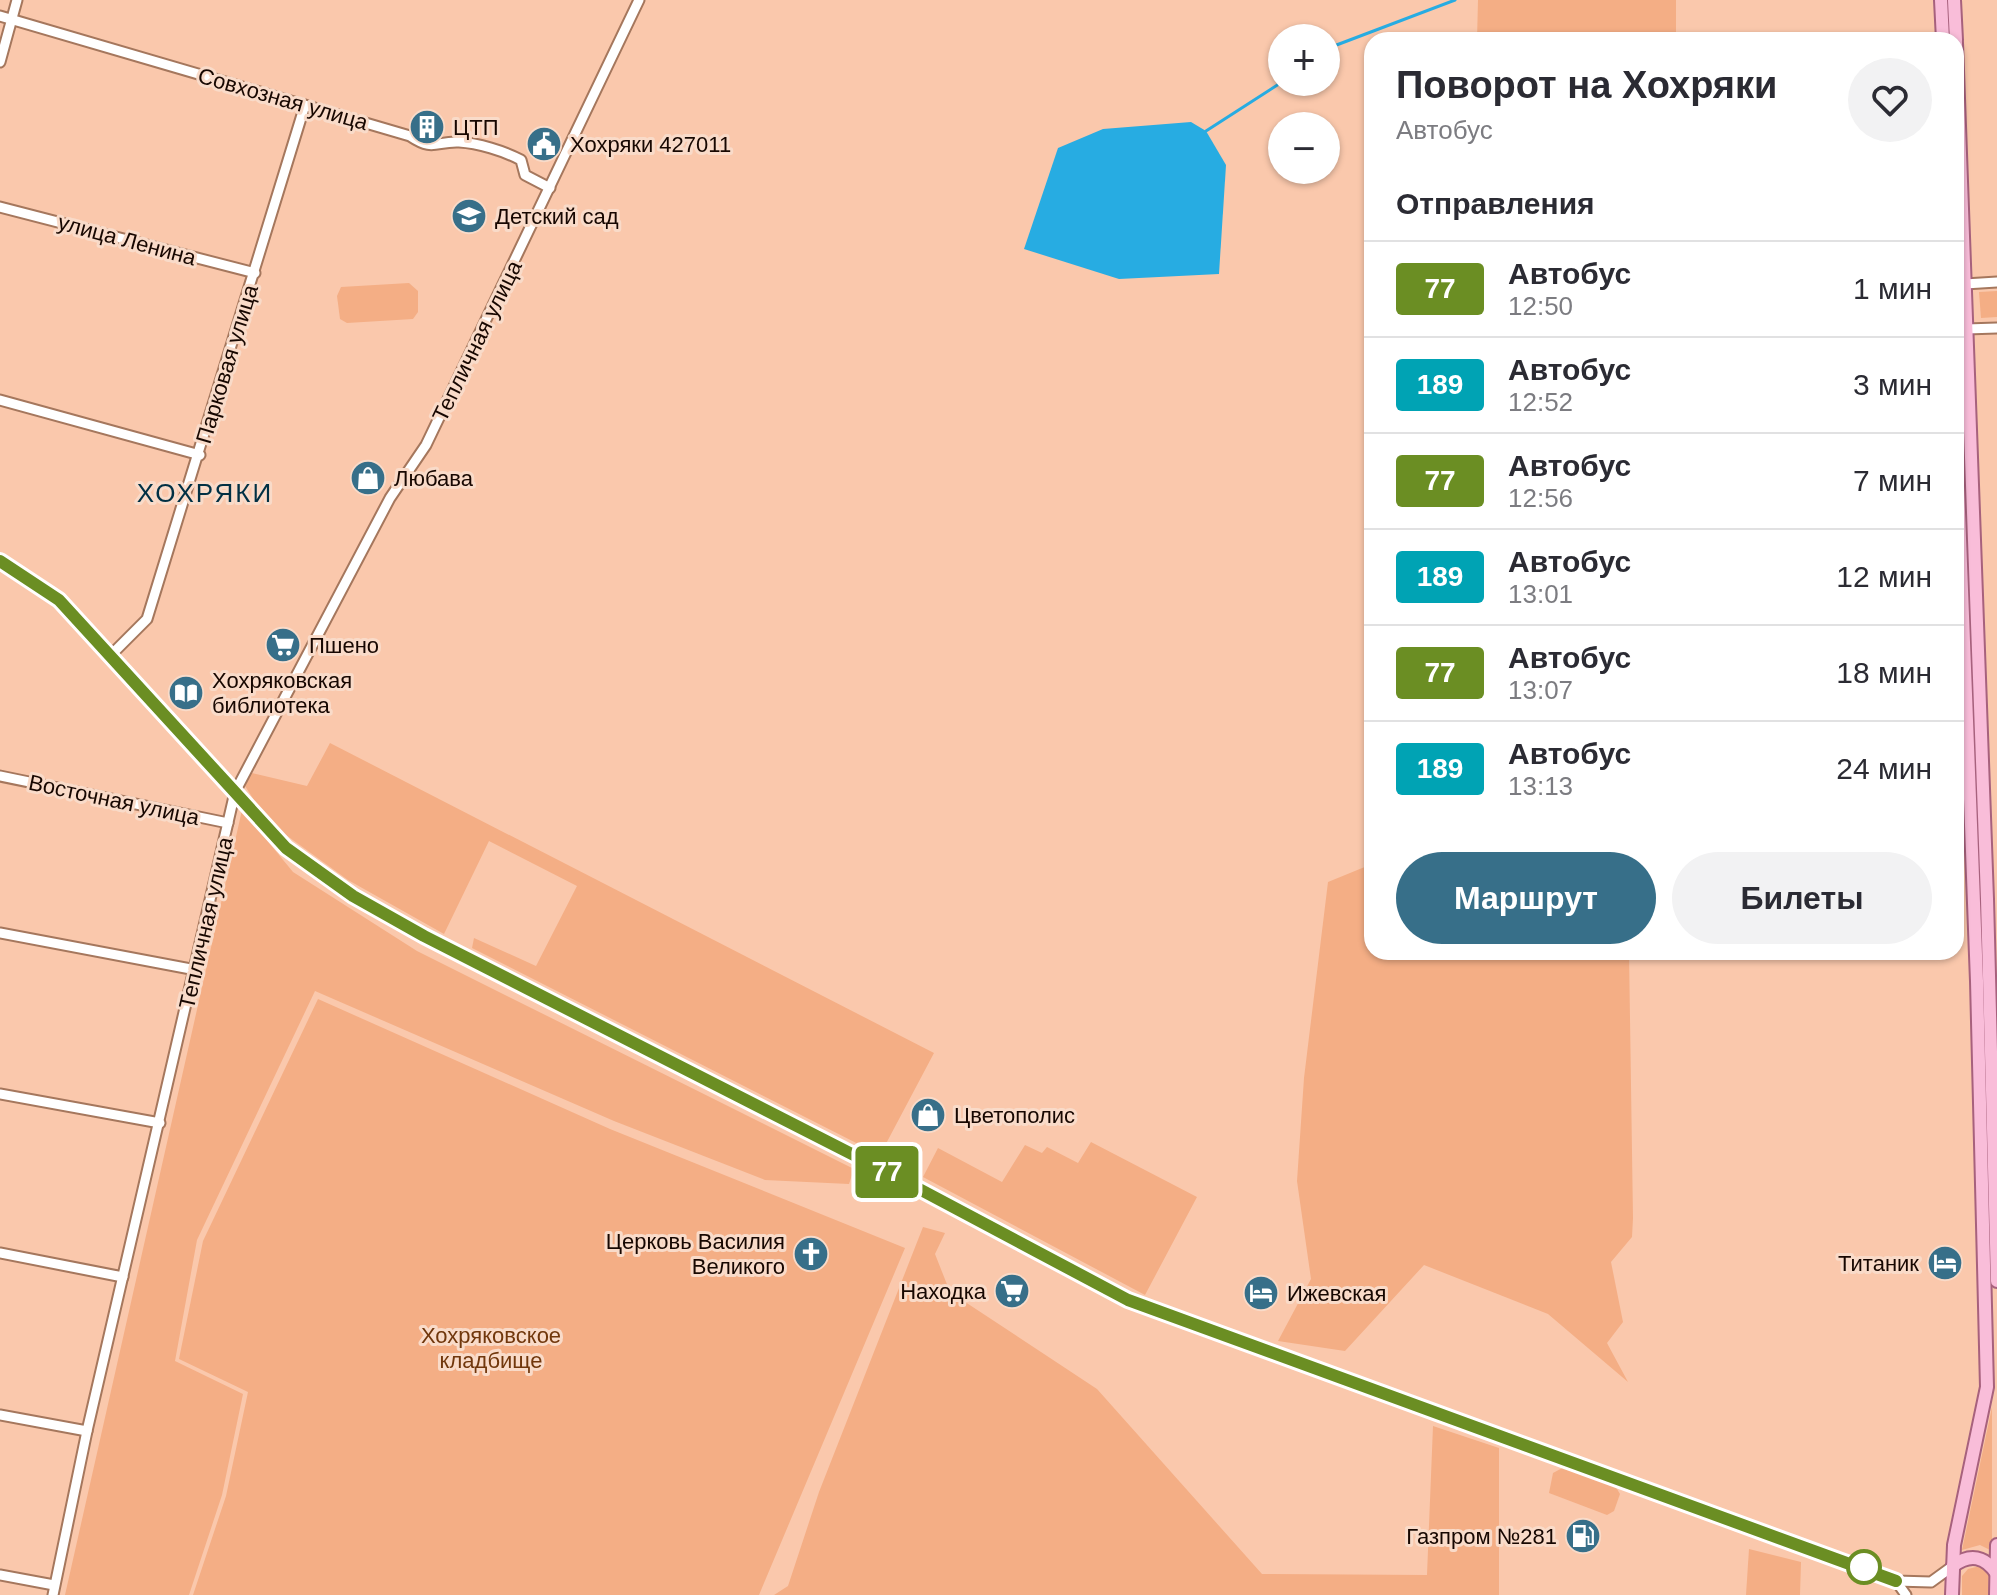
<!DOCTYPE html>
<html lang="ru">
<meta charset="utf-8">
<style>
:root{--surface:#fff;--page:#f2f2f3;--text:#2b2b33;--muted:#7c7c81;--line:#e1e1e2;--accent:#376f89}
body{margin:0;font-family:Arial,sans-serif;background:var(--page);color:var(--text);height:100vh;display:flex;flex-direction:column;font-size:30px;white-space:nowrap}
*{box-sizing:border-box;margin:0}
p{font-size:26px;color:var(--muted)}
.icon{flex:none;width:44px;height:44px;fill:none;stroke:currentColor;stroke-width:2;stroke-linecap:round;stroke-linejoin:round}
.map{position:relative;flex:1;overflow:hidden}
.details{position:absolute;left:1364px;top:32px;width:600px;height:928px;display:flex;flex-direction:column;background:var(--surface);border-radius:24px;box-shadow:0 2px 6px #0004}
.details>*{flex:none}
.badge{padding:0 16px;border-radius:6px;font-size:28px;line-height:52px}
.controls{position:absolute;left:1268px;top:24px;display:grid;gap:16px}
.controls a{display:grid;place-items:center;width:72px;height:72px;border-radius:50%;background:var(--surface);box-shadow:0 2px 6px #0004;font-size:40px}
.map>.badge{position:absolute;translate:-50% -50%;box-shadow:0 0 0 4px #fff}
h2{padding:0 32px;font-size:30px;line-height:72px}
.round{display:grid;place-items:center;flex:none;width:84px;height:84px;border-radius:42px;background:var(--page)}
.head{display:flex;align-items:center;justify-content:space-between;height:136px;padding:0 32px}
h1{font-size:38px;font-weight:600;line-height:60px}
.cta{display:flex;gap:16px;margin-top:auto;padding:16px 32px}
.cta a{flex:1;height:92px;border-radius:48px;background:var(--accent);color:#fff;font-size:32px;font-weight:600;line-height:92px;text-align:center}
.cta a+a{background:var(--page);color:var(--text)}
ul{padding:0;list-style:none}
li{display:flex;align-items:center;gap:24px;height:96px;padding:0 32px;border-top:2px solid var(--line)}
li div{flex:1}
li b{display:block;font-size:30px}
li em{font-style:normal}
li .badge{min-width:88px;font-weight:700;text-align:center}
.map>svg:first-child{display:block}
.green{fill:#f4ae85}
.water{fill:#27ace2}
.lines{fill:none;stroke-linecap:round;stroke-linejoin:round}
.stream{stroke:#27ace2;stroke-width:3}
.minor-casing{stroke:#a5775d;stroke-width:13}
.major-casing{stroke:#a7617d;stroke-width:16}
.minor{stroke:#fff;stroke-width:9}
.major{stroke:#f9bdd9;stroke-width:12}
.line-casing{stroke:#fff;stroke-width:18}
.line{stroke:#6b8e23;stroke-width:12}
.stop-dot{fill:#fff;stroke:#6b8e23;stroke-width:4}
.labels{text-anchor:middle;dominant-baseline:central;stroke-width:6;stroke-linejoin:round;paint-order:stroke}
.street-label{font-size:22px;fill:#170701;stroke:#f9dbc9}
.poi-label{font-size:22px;fill:#170701;stroke:#f9dbc9;text-anchor:start}
.park-label{font-size:22px;fill:#71370c;stroke:#f9dbc9}
.quarter-label{font-size:26px;letter-spacing:2px;fill:#003044;stroke:#f9dbc9}
</style>
<div class="map">
<svg width="1997" height="1595" viewBox="0 0 1997 1595">
<rect width="100%" height="100%" fill="#fac8ac"/>
<g class="green">
<path d="M1478 0H1676V40H1477Z"/>
<path d="M409 283 418 291V312L413 319 347 323 340 319 337 296 341 287Z"/>
<path d="M1997 291V317L1981 318 1979 292Z"/>
<path d="M330 743 934 1053 880 1155 472 948 474 938 536 966 577 886 489 841 444 934 348 880 268 822 245 786 252 773 307 786Z"/>
<path d="M242 810 293 872 417 951 854 1169 849 1184 765 1180 614 1121 315 991 197 1240 175 1361 243 1394 222 1495 189 1595H65Z"/>
<path d="M1372 864V952H1629L1633 1218 1632 1237 1611 1262 1623 1322 1607 1343 1628 1382 1548 1314 1424 1265 1345 1351 1278 1341 1311 1279 1297 1181 1304 1078 1328 882Z"/>
<path d="M318 999 610 1129 905 1248 759 1595H193L226 1496 248 1392 179 1359 203 1241Z"/>
<path d="M1091 1142 1197 1197 1145 1295 923 1177 938 1148 1002 1182 1025 1145 1042 1153 1047 1147 1078 1163Z"/>
<path d="M923 1227 945 1233 935 1254 950 1292 1097 1389 1262 1574 1427 1575 1433 1426 1499 1448V1595H774L788 1586 819 1492Z"/>
<path d="M1992 1407V1551L1980 1545 1962 1550Z"/>
<path d="M1566 1466 1614 1484 1620 1494 1614 1511 1607 1515 1549 1493 1553 1473Z"/>
<path d="M1749 1549 1801 1562 1800 1595H1746Z"/>
<path d="M1980 1566 1993 1576 1992 1595H1962V1576L1968 1569Z"/>
</g>
<path class="water" d="M1191 122 1206 131 1226 165 1219 274 1119 279 1024 249 1058 148 1103 129Z"/>
<g class="lines">
<g class="stream">
<path d="M1326 49 1455 0"/>
<path d="M1206 131 1282 82"/>
</g>
<defs>
<g id="minor">
<path d="M0 16 410 136C434 152 435 141 459 142 478 143 504 151 521 160L525 175 550 188"/>
<path d="M0 62 17 0"/>
<path d="M0 207 255 273"/>
<path d="M1965 284 1997 282"/>
<path d="M1966 329 1997 328"/>
<path d="M0 400 200 455"/>
<path d="M0 561 59 600 286 848 353 896 424 936 874 1165 1128 1300 1896 1581 1931 1582 1953 1566"/>
<path d="M111 655 147 619 305 105"/>
<path d="M0 776 228 823"/>
<path d="M0 933 196 970"/>
<path d="M0 1094 160 1123"/>
<path d="M0 1253 123 1277"/>
<path d="M0 1415 87 1431"/>
<path d="M0 1575 54 1585"/>
<path d="M1896 1581 1906 1595"/>
<path d="M53 1595 87 1431 235 792 390 498 426 445 639 0"/>
</g>
<g id="major">
<path d="M1941 0 1943 40"/>
<path d="M1954 0 1956 40"/>
<path d="M1956 43 1987 899 1997 1281"/>
<path d="M1953 1566C1970 1553 1985 1556 1997 1574"/>
<path d="M1952 1595 1954 1545 1987 1387 1977 981 1956 434"/>
<path d="M1996 1595 1997 1545"/>
</g>
</defs>
<use href="#minor" class="minor-casing"/>
<use href="#major" class="major-casing"/>
<use href="#minor" class="minor"/>
<use href="#major" class="major"/>
</g>
<g class="lines">
<defs>
<path id="line" d="M0 561 59 600 286 848 353 896 424 936 891 1174 1128 1300 1896 1581"/>
</defs>
<use href="#line" class="line-casing"/>
<use href="#line" class="line"/>
</g>
<defs>
<symbol id="building-disc" viewBox="-11 -11 22 22"><circle r="9.5" fill="#376f89" stroke="#f9dbc9"/><path d="M-4-6H4V6H1V3H-1V6H-4ZM-2.5-4.3h1.7v1.8h-1.7ZM.8-4.3h1.7v1.8H.8ZM-2.5-1h1.7V.8h-1.7ZM.8-1h1.7V.8H.8Z" fill="#fff"/></symbol>
<symbol id="civic-disc" viewBox="-11 -11 22 22"><circle r="9.5" fill="#376f89" stroke="#f9dbc9"/><path d="M-.6-6.5H3V-4.5H.6V-3L4-1V1h2V6H-6V1h2V-1L-.6-3ZM-1.2 2.5V6h2.4V2.5Z" fill="#fff"/></symbol>
<symbol id="school-disc" viewBox="-11 -11 22 22"><circle r="9.5" fill="#376f89" stroke="#f9dbc9"/><path d="M0-5L7-2L0 1L-7-2ZM-4 1L0 2.5L4 1V4Q0 6-4 4Z" fill="#fff"/></symbol>
<symbol id="shop-disc" viewBox="-11 -11 22 22"><circle r="9.5" fill="#376f89" stroke="#f9dbc9"/><path d="M-5-2.5h2.3a2.7 3.5 0 0 1 5.4 0H5L5.5 6h-11ZM-1.5-2.5h3a1.5 2.3 0 0 0-3 0Z" fill="#fff"/></symbol>
<symbol id="supermarket-disc" viewBox="-11 -11 22 22"><circle r="9.5" fill="#376f89" stroke="#f9dbc9"/><path d="M-6-5.5h2.5l.6 2H6L4.5 2H-2.5L-4.4-4H-6ZM-1.5 3.2a1.3 1.3 0 1 0 .1 0ZM3 3.2a1.3 1.3 0 1 0 .1 0Z" fill="#fff"/></symbol>
<symbol id="library-disc" viewBox="-11 -11 22 22"><circle r="9.5" fill="#376f89" stroke="#f9dbc9"/><path d="M-6-4Q-3-5.5-.7-3.5V5Q-3 3-6 4ZM6-4Q3-5.5 .7-3.5V5Q3 3 6 4Z" fill="#fff"/></symbol>
<symbol id="church-disc" viewBox="-11 -11 22 22"><circle r="9.5" fill="#376f89" stroke="#f9dbc9"/><path d="M-1.2-6h2.4v3.5h3.3v2.4h-3.3V6h-2.4V-.1h-3.3v-2.4h3.3Z" fill="#fff"/></symbol>
<symbol id="hotel-disc" viewBox="-11 -11 22 22"><circle r="9.5" fill="#376f89" stroke="#f9dbc9"/><path d="M-6-4.5h1.5V1H6V5H4.5V3h-9V5H-6ZM-4 0a1.8 1.8 0 1 1 3.6 0ZM.5 0V-2.5h3Q6-2.5 6 0Z" fill="#fff"/></symbol>
<symbol id="fuel-disc" viewBox="-11 -11 22 22"><circle r="9.5" fill="#376f89" stroke="#f9dbc9"/><path d="M-5.5-6h7V0h2V4h1.3V-2.5L3-4.5l.8-.8L6-3V5H2.5V1h-1V6h-7ZM-4.2-4.7v3.2H.2V-4.7Z" fill="#fff"/></symbol>
</defs>
<g fill-rule="evenodd">
<use href="#building-disc" x="407" y="107" width="40" height="40"/>
<use href="#civic-disc" x="524" y="124" width="40" height="40"/>
<use href="#school-disc" x="449" y="196" width="40" height="40"/>
<use href="#shop-disc" x="348" y="458" width="40" height="40"/>
<use href="#supermarket-disc" x="263" y="625" width="40" height="40"/>
<use href="#library-disc" x="166" y="673" width="40" height="40"/>
<use href="#shop-disc" x="908" y="1095" width="40" height="40"/>
<use href="#church-disc" x="791" y="1234" width="40" height="40"/>
<use href="#hotel-disc" x="1925" y="1243" width="40" height="40"/>
<use href="#supermarket-disc" x="992" y="1271" width="40" height="40"/>
<use href="#hotel-disc" x="1241" y="1273" width="40" height="40"/>
<use href="#fuel-disc" x="1563" y="1516" width="40" height="40"/>
</g>
<circle class="stop-dot" cx="1864" cy="1567" r="16"/>
<g class="labels">
<g class="street-label">
<text transform="translate(283 99) rotate(16)">Совхозная улица</text>
<text transform="translate(127 240) rotate(15)">улица Ленина</text>
<text transform="translate(477 341) rotate(-64)">Тепличная улица</text>
<text transform="translate(227 364) rotate(-73)">Парковая улица</text>
<text transform="translate(114 800) rotate(12)">Восточная улица</text>
<text transform="translate(206 923) rotate(-77)">Тепличная улица</text>
</g>
<g class="poi-label">
<text x="453" y="127">ЦТП</text>
<text x="570" y="144">Хохряки 427011</text>
<text x="495" y="216">Детский сад</text>
<text x="394" y="478">Любава</text>
<text x="309" y="645">Пшено</text>
<text x="212" y="680">Хохряковская<tspan x="212" dy="25">библиотека</tspan></text>
<text x="954" y="1115">Цветополис</text>
<text x="785" y="1241" text-anchor="end">Церковь Василия<tspan x="785" dy="25">Великого</tspan></text>
<text x="1919" y="1263" text-anchor="end">Титаник</text>
<text x="986" y="1291" text-anchor="end">Находка</text>
<text x="1287" y="1293">Ижевская</text>
<text x="1557" y="1536" text-anchor="end">Газпром №281</text>
</g>
<g class="park-label">
<text x="491" y="1335">Хохряковское<tspan x="491" dy="25">кладбище</tspan></text>
</g>
<g class="quarter-label">
<text x="205" y="493">ХОХРЯКИ</text>
</g>
</g>
</svg>
<div class="controls">
<a>+</a>
<a>−</a>
</div>
<b class="badge" style="left:887px;top:1172px;background:#6b8e23;color:#fff">77</b>
<section class="details">
<div class="head"><div><h1>Поворот на Хохряки</h1><p>Автобус</p></div><a class="round"><svg class="icon" aria-label="heart" viewBox="0 0 24 24"><path d="M12 20l-8-8c-3-5 5-10 8-4 3-6 11-1 8 4z"/></svg></a></div>
<h2>Отправления</h2>
<ul>
<li><span class="badge" style="background:#6b8e23;color:#fff">77</span><div><b>Автобус</b><p>12:50</p></div><em>1 мин</em></li>
<li><span class="badge" style="background:#00a3b4;color:#fff">189</span><div><b>Автобус</b><p>12:52</p></div><em>3 мин</em></li>
<li><span class="badge" style="background:#6b8e23;color:#fff">77</span><div><b>Автобус</b><p>12:56</p></div><em>7 мин</em></li>
<li><span class="badge" style="background:#00a3b4;color:#fff">189</span><div><b>Автобус</b><p>13:01</p></div><em>12 мин</em></li>
<li><span class="badge" style="background:#6b8e23;color:#fff">77</span><div><b>Автобус</b><p>13:07</p></div><em>18 мин</em></li>
<li><span class="badge" style="background:#00a3b4;color:#fff">189</span><div><b>Автобус</b><p>13:13</p></div><em>24 мин</em></li>
</ul>
<div class="cta"><a>Маршрут</a><a>Билеты</a></div>
</section>
</div>
